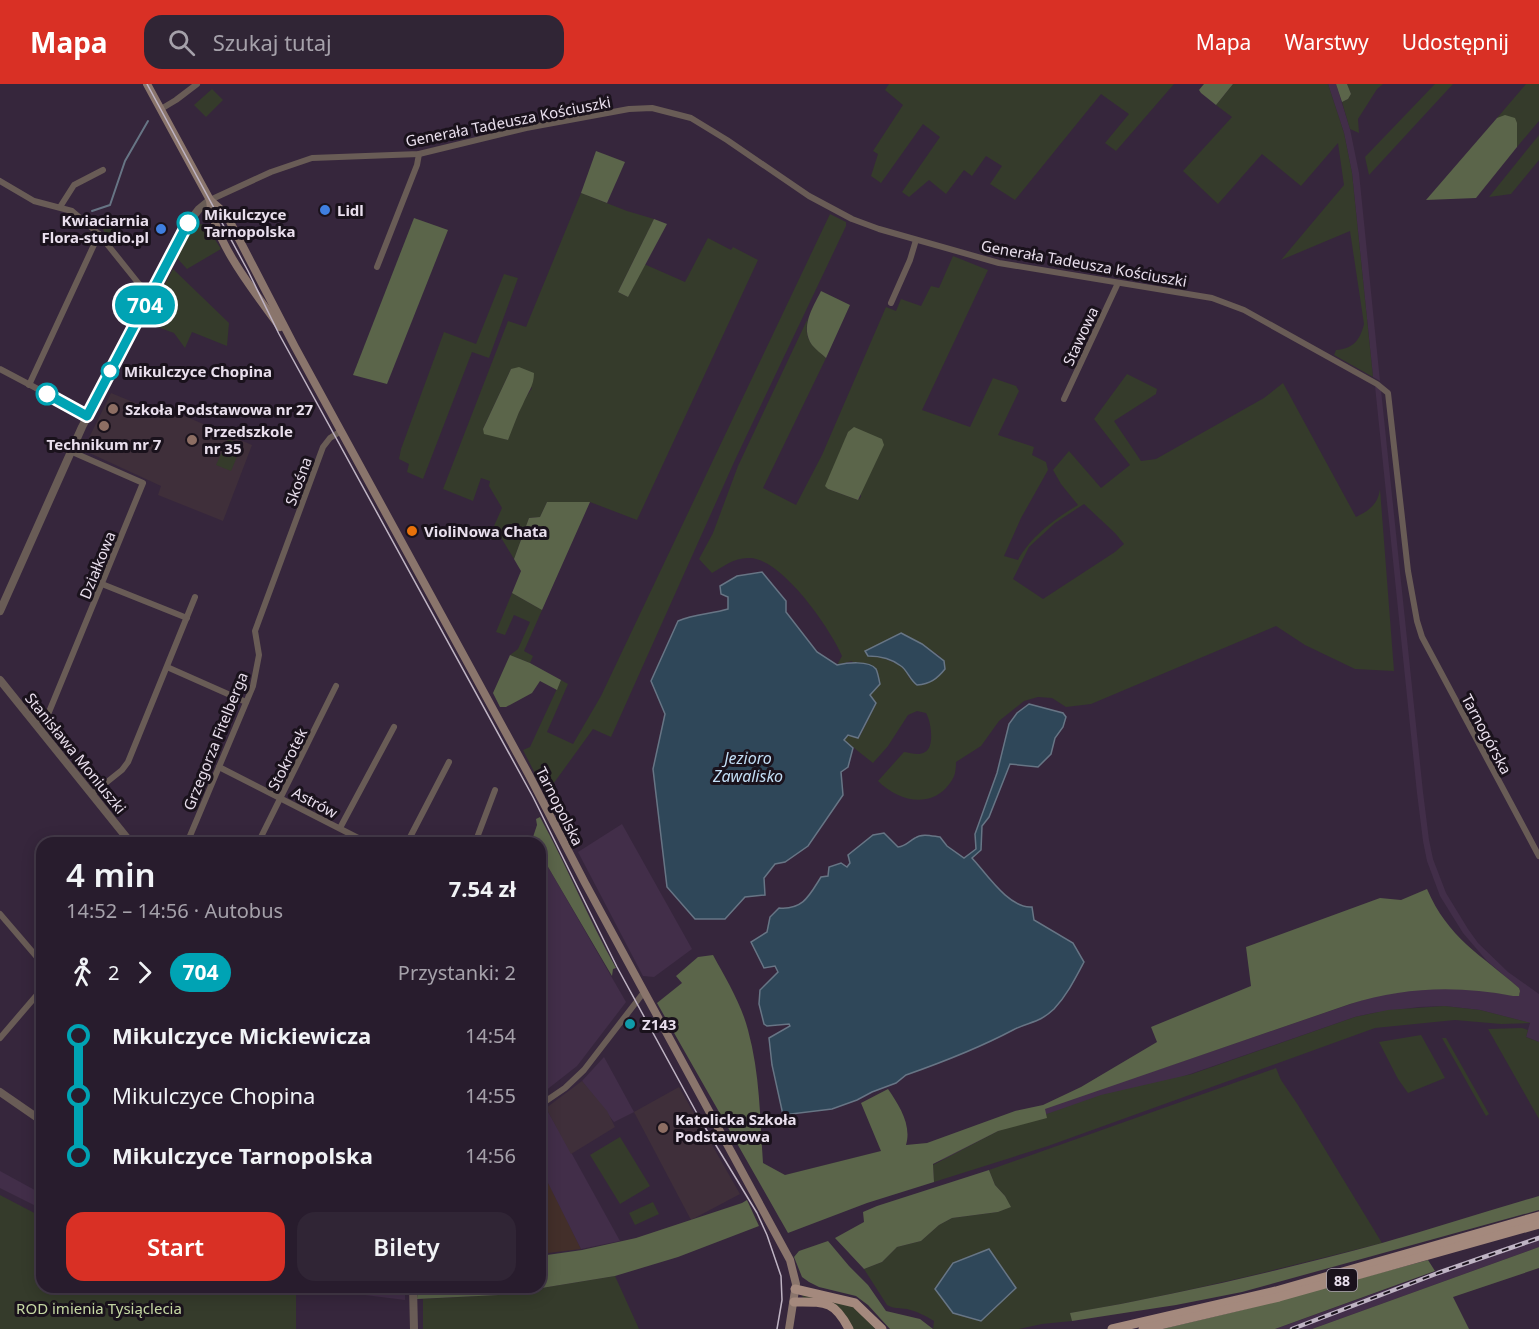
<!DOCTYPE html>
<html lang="pl">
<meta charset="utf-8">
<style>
:root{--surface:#281c2d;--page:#302535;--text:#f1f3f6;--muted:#a5a1aa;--line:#443a49;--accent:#d93025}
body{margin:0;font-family:"Noto Sans",sans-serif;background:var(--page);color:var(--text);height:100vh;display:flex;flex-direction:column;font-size:22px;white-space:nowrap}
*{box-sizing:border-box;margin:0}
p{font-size:20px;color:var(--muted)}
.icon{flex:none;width:33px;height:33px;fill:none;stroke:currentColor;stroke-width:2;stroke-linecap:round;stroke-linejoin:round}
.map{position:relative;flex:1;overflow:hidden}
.side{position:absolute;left:36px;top:753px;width:510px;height:456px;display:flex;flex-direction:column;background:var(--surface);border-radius:18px;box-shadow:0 3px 15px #0003,0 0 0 2px var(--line)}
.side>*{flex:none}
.badge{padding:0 12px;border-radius:20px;font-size:21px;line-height:39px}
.map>.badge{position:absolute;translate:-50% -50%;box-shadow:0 0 0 3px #fff}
.legs{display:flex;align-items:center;gap:9px;height:66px;padding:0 30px;font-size:20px}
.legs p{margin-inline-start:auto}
.overview{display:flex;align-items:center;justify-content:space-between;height:102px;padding:0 30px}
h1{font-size:33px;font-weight:600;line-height:45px}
.action{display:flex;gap:12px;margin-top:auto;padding:12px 30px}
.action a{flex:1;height:69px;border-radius:18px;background:var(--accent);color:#fff;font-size:24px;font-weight:600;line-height:69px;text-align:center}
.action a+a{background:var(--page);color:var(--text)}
ul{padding:0 30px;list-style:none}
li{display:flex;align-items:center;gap:21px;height:60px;font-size:22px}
li i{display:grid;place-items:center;width:9px;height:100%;margin:0 8px;background:currentColor}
li i::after{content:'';width:15px;height:15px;margin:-8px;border:4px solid;border-radius:50%;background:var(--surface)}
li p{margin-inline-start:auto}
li:first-child i{background:linear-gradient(#0000 50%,currentColor 0)}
li:last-child i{background:linear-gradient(currentColor 50%,#0000 0)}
header{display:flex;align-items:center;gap:36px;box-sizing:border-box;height:84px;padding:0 30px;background:var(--accent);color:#fff}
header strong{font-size:28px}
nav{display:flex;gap:33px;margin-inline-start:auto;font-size:21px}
.search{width:420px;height:54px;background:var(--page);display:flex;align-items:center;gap:15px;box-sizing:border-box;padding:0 21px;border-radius:18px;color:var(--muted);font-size:22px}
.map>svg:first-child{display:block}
.commercial{fill:#432f2a}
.built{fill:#422e49}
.education{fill:#3f2f3a}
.green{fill:#353b2b;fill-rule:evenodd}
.forest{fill:#5b654a}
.water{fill:#2f4759;stroke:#677585;stroke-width:1.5}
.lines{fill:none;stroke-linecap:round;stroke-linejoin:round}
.stream{stroke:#677585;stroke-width:2}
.minor{stroke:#695c56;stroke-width:6}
.tertiary{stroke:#695c56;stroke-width:8}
.secondary{stroke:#8a756c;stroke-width:8}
.primary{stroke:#a4897d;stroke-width:9}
.tram{stroke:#bfb4c4;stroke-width:1.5}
.rail-casing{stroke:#bfb4c4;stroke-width:4.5}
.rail{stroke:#1a121c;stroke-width:2;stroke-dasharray:7;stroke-linecap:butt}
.line-1-casing{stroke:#fff;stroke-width:14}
.line-1{stroke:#00a3b4;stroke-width:9}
.shop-dot{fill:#3f7fe0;stroke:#1a121c;stroke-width:2}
.stop-1-dot{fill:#fff;stroke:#00a3b4;stroke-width:3}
.education-dot{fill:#8d6e63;stroke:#1a121c;stroke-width:2}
.food-dot{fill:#e8710a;stroke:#1a121c;stroke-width:2}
.culture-dot{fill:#0f9aa8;stroke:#1a121c;stroke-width:2}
.labels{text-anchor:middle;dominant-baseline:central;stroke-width:6;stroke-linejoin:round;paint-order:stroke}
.shield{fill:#1a121c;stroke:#aba2ae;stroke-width:1.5}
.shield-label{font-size:14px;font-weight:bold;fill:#e9dfed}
.street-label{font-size:15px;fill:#e9dfed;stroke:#1a121c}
.poi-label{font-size:15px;font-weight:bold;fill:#e9dfed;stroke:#1a121c;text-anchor:start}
.stop-label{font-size:15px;font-weight:bold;fill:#e9dfed;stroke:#1a121c;text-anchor:start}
.park-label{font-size:15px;fill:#c6d9a4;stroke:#1a121c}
.water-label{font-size:16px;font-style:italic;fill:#c3dff6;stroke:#1a121c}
</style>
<header>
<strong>Mapa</strong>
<div class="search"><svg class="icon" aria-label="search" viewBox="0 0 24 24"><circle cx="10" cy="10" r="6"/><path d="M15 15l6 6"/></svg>Szukaj tutaj</div>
<nav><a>Mapa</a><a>Warstwy</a><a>Udostępnij</a></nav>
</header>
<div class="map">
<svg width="1539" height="1245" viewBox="0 0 1539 1245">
<rect width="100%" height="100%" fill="#36263c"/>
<path class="commercial" d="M540 1083 551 1104 581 1165 540 1170Z"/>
<g class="built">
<path d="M1328 0H1336L1350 45 1359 89 1380 297 1373 293 1352 89 1344 49Z"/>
<path d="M1375 302 1381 306 1423 708 1429 756 1433 775 1446 809 1468 845 1478 859 1508 888 1539 910V958L1526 953 1530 939 1480 926 1444 922 1419 923 1373 929 1355 933 861 1104 780 1136 767 1110 862 1084 1071 1012 1163 984 1371 913 1412 906 1437 904 1478 906 1516 912 1520 910 1519 904 1487 877 1463 849 1440 812 1427 777 1423 757 1417 709Z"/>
<path d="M622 740 692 865 654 893 643 892 578 768Z"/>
<path d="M540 775 544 776 626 918 577 982 540 1011Z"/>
<path d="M604 973 634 1028 614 1038 582 997Z"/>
<path d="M546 1024 562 1052 620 1157 581 1165 540 1083V1027Z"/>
<path d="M0 1087 42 1110V1125L0 1104Z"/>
<path d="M1539 1151V1163L1312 1245H1275Z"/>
<path d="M301 1203H405V1216Z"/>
</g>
<g class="education">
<path d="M111 309 150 325 166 324 252 361 223 437 158 411 161 402 83 366Z"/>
<path d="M582 997 607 1027 615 1043 571 1070 546 1024Z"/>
<path d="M679 1003 740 1110 691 1136 634 1028Z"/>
</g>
<g class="green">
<path d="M889 0H1174L1116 67 1105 59 1129 30 1101 10 1015 116 990 100 1002 82 986 72 972 92 964 86 946 110 929 96 909 113 902 108 940 53 923 40 881 99 871 92 878 70 873 67 903 21 885 6Z"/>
<path d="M1233 0H1328L1344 49 1352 89 1373 293 1334 271 1336 266C1353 265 1360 256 1364 240L1350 147 1281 176 1344 101 1338 59 1301 102 1262 70 1218 120 1183 87 1232 33 1216 21Z"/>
<path d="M1347 0H1383L1377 5 1358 35 1359 49 1350 45 1342 18 1348 15 1351 10Z"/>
<path d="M1435 0H1453L1369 91 1365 73Z"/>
<path d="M1526 0H1539V37L1517 63V39L1497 34Z"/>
<path d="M212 5 223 16 206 33 194 21Z"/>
<path d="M1539 51V76L1511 110 1489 113Z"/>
<path d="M581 109 627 127 654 135 618 208 628 213 644 180 685 198 708 154 731 166 733 163 758 176 637 436 590 418H547L540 433 529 434 514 475 494 442 502 424 489 402 490 397 481 394 473 417 443 405 508 237 526 243ZM511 285 532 304 523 318 507 356 483 345Z"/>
<path d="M830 130 846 138V142L735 376 611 653 593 645 551 703 544 707 523 666 530 663 561 596 568 600 547 648 573 660 601 612Z"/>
<path d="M112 132 121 145 107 154 102 143 93 137Z"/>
<path d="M195 139 206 141 221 165 187 185 176 173Z"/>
<path d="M953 172 988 186 922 326 970 343 993 294 1016 302 1019 307 998 351 1034 363 1032 371 1046 378 1048 386 1021 434 1004 472 1018 476C1030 453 1056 434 1078 421L1061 400 1053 386 1069 367 1101 404 1130 381 1094 335 1127 290 1157 305 1156 310 1114 337 1141 377 1156 375 1264 314 1283 299 1356 433C1370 426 1378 420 1380 405L1394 587 1355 585 1305 561 1276 542 1091 620 1066 623 1052 614 1038 613 1024 617 999 637 981 662 956 678C956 690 954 695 946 704 926 725 896 715 878 697L904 668C911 669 919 672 925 668 935 663 931 637 926 629L917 627 908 631 888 662 873 679 844 656 847 651 859 654 876 620 852 577 837 581 842 572C830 544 782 475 750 474 735 473 724 482 712 489L699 475 713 449 738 382 808 234C803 257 812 260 826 274L763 404 796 421 822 371 886 223 896 227 901 215 921 222 931 202 939 204ZM848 348 861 413 858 416 828 405ZM1084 420 1115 449 1124 460 1115 468 1043 515 1013 495 1029 463 1055 439ZM902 549 940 572 910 595 903 582 866 567Z"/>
<path d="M173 185 229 239 227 262 192 248 185 264 174 249 152 241 149 229Z"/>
<path d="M504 190 518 194 489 274 472 268 423 395 407 388 409 380 399 375 401 365 444 248 476 260Z"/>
<path d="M228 355 242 361 231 387 216 381Z"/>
<path d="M512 509 542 526 524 567 533 572 530 579 510 571 518 565 530 538 514 531 505 551 496 548Z"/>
<path d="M1444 922 1480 926 1531 939 1501 940 1455 936 1375 944 1048 1062 934 1098 933 1081 998 1047 1101 1011 1192 990 1355 933 1388 926Z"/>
<path d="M1522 944 1528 946 1526 953 1539 958V1035L1488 945Z"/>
<path d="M1421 951 1445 994 1408 1009 1398 995 1379 958Z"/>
<path d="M1442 954H1446L1489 1030 1486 1032Z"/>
<path d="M1276 984 1281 996 1298 1021 1382 1159C1279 1185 1176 1211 1071 1229L1072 1237 1042 1240 1019 1245H933L934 1237C926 1232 916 1227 907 1225 900 1224 894 1225 887 1221L864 1185 882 1178 897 1163 921 1157 939 1141 952 1134 998 1128 1010 1123 1005 1112 995 1101 989 1086Z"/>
<path d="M620 1053 650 1102 620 1120 590 1071Z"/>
<path d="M0 1111 42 1133V1203H254L296 1211V1245H0Z"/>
<path d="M653 1118 659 1130 635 1141 629 1129Z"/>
<path d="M615 1192 639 1245H423V1215L499 1211Z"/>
<path d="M802 1211H804L852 1221 878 1245H853C839 1218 833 1217 803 1214Z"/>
</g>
<g class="forest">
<path d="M1204 0H1233L1216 21 1201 9 1199 6Z"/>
<path d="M1336 0H1347L1351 10 1348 15 1342 18Z"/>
<path d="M1505 31 1515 34 1517 39V63L1476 114 1426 116 1497 34Z"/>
<path d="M596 67 625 78 607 119 581 109Z"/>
<path d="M414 134 448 146 387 300 353 291Z"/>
<path d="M654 135 667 140 628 213 618 208Z"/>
<path d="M821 207 850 221 826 274C822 270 816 266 812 261 800 243 812 225 821 207Z"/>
<path d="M519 283 534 289C534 302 528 308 523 320 517 331 513 344 508 356L484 350 483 345 511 285Z"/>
<path d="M854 343 882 355 884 361 858 416 828 405 825 402 848 348Z"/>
<path d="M547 418H590L542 526 512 509 521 487 514 475 529 434 540 433Z"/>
<path d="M510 571 530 579 561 596 557 606 540 597 532 609 506 623H500L493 609Z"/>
<path d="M540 733C567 782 588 834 616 884L613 885 612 892 544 776 540 775V759H531L537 741 536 735Z"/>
<path d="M1427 805C1448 854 1480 870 1519 904L1520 907 1519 912H1513C1457 901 1404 903 1350 920L1045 1025 1047 1034 998 1047 933 1080 934 1098 867 1119 788 1149 657 919 682 899 676 892 698 873 713 871C726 895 741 919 748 946 760 990 760 1034 763 1079L785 1091 881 1067 861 1019 888 1005C899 1021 912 1041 906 1061L927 1059 1015 1027 1043 1021 1081 1003 1157 958 1151 943 1251 902 1246 863 1380 814 1401 816Z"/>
<path d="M989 1086 995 1101 1005 1112 1011 1123 998 1128 952 1134 939 1141 921 1157 897 1163 882 1178 864 1185 835 1154 864 1138 863 1128 877 1122Z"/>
<path d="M1539 1112V1126L1242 1208 1176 1221 1072 1237 1070 1229C1175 1211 1279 1187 1382 1159 1434 1144 1487 1127 1539 1112Z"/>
<path d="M747 1116 759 1142 678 1173 615 1192 499 1211 417 1215 418 1203H540V1172L582 1166 636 1154 742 1119Z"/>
<path d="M828 1157 849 1182 868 1201 886 1227 920 1235 933 1245H890L868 1221 856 1212 819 1203 809 1198 802 1193 794 1173 799 1167Z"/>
<path d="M1539 1163V1184L1453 1213 1469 1245H1312Z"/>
<path d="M1428 1176 1435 1187 1275 1245H1162L1242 1226Z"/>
</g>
<g class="water">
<path d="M762 488 786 517V528L817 568 837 581C846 579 869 576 876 585 878 589 879 596 880 600L870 611 876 619 858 654 848 651 844 656 853 664 848 683 841 688 843 711 808 762 785 778 775 780 764 794 765 811 745 813 725 835H695L667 803 653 685 665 630 651 597 678 537C694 530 711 530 728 525V513L721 510 720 502 737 492Z"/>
<path d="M901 549 922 560 944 577 945 585C937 595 930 600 917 601 910 596 907 586 901 582 892 575 879 572 868 572L865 567Z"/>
<path d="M1029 620 1063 629 1066 633 1063 643 1055 654 1051 670 1038 683 1010 680 989 733 982 742 981 766 972 774C986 789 1009 825 1032 823L1034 836 1073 859 1084 878C1075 895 1067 911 1054 925 1038 940 1030 937 1013 946 979 964 943 978 906 991L896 999 872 1008 857 1016 832 1025 783 1031 772 981 769 954 790 942 789 940 767 942 764 940 759 920 760 906 778 888 775 882 764 884 751 858 767 848 770 833 779 824C803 826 809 812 821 793L828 792 829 783 841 779 847 783 850 779 848 771 873 751 884 749 898 763C906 762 908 758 915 754 922 749 932 752 940 753L947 762 964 774 976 765 975 750 997 689 1009 640 1017 629Z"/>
<path d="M989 1165 1016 1204 981 1237 953 1229 935 1205 953 1179Z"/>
</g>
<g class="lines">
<path class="stream" d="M92 127 110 121 125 77 148 37"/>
<g class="minor">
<path d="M161 25 176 16 197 0"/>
<path d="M0 97 34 117 72 127 99 150 139 200 151 209"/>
<path d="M210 116 271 88 312 74 419 70 526 44 629 25 652 24 691 34 727 56 809 112 852 135 879 145 999 179 1212 214 1244 226 1377 300 1388 309 1408 487 1417 537 1422 553 1539 772"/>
<path d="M60 123 74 101 103 86"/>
<path d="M377 183 417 81 419 70"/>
<path d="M891 219 910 176 916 156"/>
<path d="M0 285 87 331"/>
<path d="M29 301 99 150"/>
<path d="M1064 315 1118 199"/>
<path d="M102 500 187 534"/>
<path d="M167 583 246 618"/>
<path d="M36 641 49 628 143 399 70 367"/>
<path d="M219 683 368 759"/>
<path d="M92 710 122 686 128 678 195 513"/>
<path d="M340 744 394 643"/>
<path d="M187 759 253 602 259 571 255 547 323 363 330 354 341 347"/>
<path d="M258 759 336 602"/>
<path d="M407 759 449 678"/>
<path d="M475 759 495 706"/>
<path d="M0 830 42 879"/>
<path d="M0 954 42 905"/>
<path d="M540 1021 565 1004 584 986 644 908"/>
</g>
<g class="tertiary">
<path d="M0 527 82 343 188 139 199 125 210 116"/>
<path d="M0 596 131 759"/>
<path d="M0 1008 42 1037"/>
<path d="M413 1203 414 1245"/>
</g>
<g class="secondary">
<path d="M147 0 210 116 226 130 295 263 529 691 585 799 790 1176 796 1200 789 1245"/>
<path d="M210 116C213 157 256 210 280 243"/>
</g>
<g class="primary">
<path d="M795 1205 855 1219 882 1245"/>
<path d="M794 1218C825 1218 834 1216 849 1245"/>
<path d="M1112 1245 1276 1207 1539 1132"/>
<path d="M1143 1245 1279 1213 1539 1140"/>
</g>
<path class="tram" d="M147 0 248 187 279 250 533 713 617 883 700 1035 757 1129 767 1151 781 1192 782 1216 777 1245"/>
<defs>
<path id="rail" d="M1292 1245 1438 1189 1539 1154"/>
</defs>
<use href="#rail" class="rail-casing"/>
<use href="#rail" class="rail"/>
</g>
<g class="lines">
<defs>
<path id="line-1" d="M47 310 87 332 188 139"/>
</defs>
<use href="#line-1" class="line-1-casing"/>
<use href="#line-1" class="line-1"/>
</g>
<g class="shop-dot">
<circle cx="325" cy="126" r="6"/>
<circle cx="161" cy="145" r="6"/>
</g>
<g class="stop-1-dot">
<circle cx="188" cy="139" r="10"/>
<circle cx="110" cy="287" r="8"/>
<circle cx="47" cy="310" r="10"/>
</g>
<g class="education-dot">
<circle cx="113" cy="325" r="6"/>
<circle cx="104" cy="342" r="6"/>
<circle cx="192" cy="356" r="6"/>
<circle cx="663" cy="1044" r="6"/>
</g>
<circle class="food-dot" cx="412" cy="447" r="6"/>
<circle class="culture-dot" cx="630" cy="940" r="6"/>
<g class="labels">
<rect class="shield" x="1327" y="1185" width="30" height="22" rx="4.5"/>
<g class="shield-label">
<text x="1342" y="1196">88</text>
</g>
<g class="street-label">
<text transform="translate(508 37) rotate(-11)">Generała Tadeusza Kościuszki</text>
<text transform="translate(1084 179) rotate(10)">Generała Tadeusza Kościuszki</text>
<text transform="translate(1080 252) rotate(-65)">Stawowa</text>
<text transform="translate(298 397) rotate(-70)">Skośna</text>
<text transform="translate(97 481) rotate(-68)">Działkowa</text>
<text transform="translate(1487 650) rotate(62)">Tarnogórska</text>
<text transform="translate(215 657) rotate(-68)">Grzegorza Fitelberga</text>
<text transform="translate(76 669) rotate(51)">Stanisława Moniuszki</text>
<text transform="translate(287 675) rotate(-63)">Stokrotek</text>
<text transform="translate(315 718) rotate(28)">Astrów</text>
<text transform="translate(560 722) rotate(63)">Tarnopolska</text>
</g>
<g class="poi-label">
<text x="337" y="126">Lidl</text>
<text x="149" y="136" text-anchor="end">Kwiaciarnia<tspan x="149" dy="17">Flora-studio.pl</tspan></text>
<text x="125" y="325">Szkoła Podstawowa nr 27</text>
<text x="204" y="347">Przedszkole<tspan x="204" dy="17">nr 35</tspan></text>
<text x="104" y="360" text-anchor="middle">Technikum nr 7</text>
<text x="424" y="447">VioliNowa Chata</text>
<text x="642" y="940">Z143</text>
<text x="675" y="1035">Katolicka Szkoła<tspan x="675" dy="17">Podstawowa</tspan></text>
</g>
<g class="stop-label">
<text x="204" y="130">Mikulczyce<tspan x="204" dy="17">Tarnopolska</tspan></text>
<text x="124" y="287">Mikulczyce Chopina</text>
</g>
<g class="park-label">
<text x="99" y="1224">ROD imienia Tysiąclecia</text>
</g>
<g class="water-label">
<text x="748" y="674">Jezioro<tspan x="748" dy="18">Zawalisko</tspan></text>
</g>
</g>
</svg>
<b class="badge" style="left:145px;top:221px;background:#00a3b4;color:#fff">704</b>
<section class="side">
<div class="overview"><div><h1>4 min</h1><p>14:52 – 14:56 · Autobus</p></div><b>7.54 zł</b></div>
<div class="legs"><svg class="icon" aria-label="walk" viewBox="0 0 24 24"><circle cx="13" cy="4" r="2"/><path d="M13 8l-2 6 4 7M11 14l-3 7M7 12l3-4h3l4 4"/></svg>2<svg class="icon" aria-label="forward" viewBox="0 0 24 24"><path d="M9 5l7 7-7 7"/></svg><b class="badge" style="background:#00a3b4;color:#fff">704</b><p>Przystanki: 2</p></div>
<ul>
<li><i style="color:#00a3b4"></i><b>Mikulczyce Mickiewicza</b><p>14:54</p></li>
<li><i style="color:#00a3b4"></i><span>Mikulczyce Chopina</span><p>14:55</p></li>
<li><i style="color:#00a3b4"></i><b>Mikulczyce Tarnopolska</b><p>14:56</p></li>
</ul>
<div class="action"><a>Start</a><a>Bilety</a></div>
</section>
</div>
